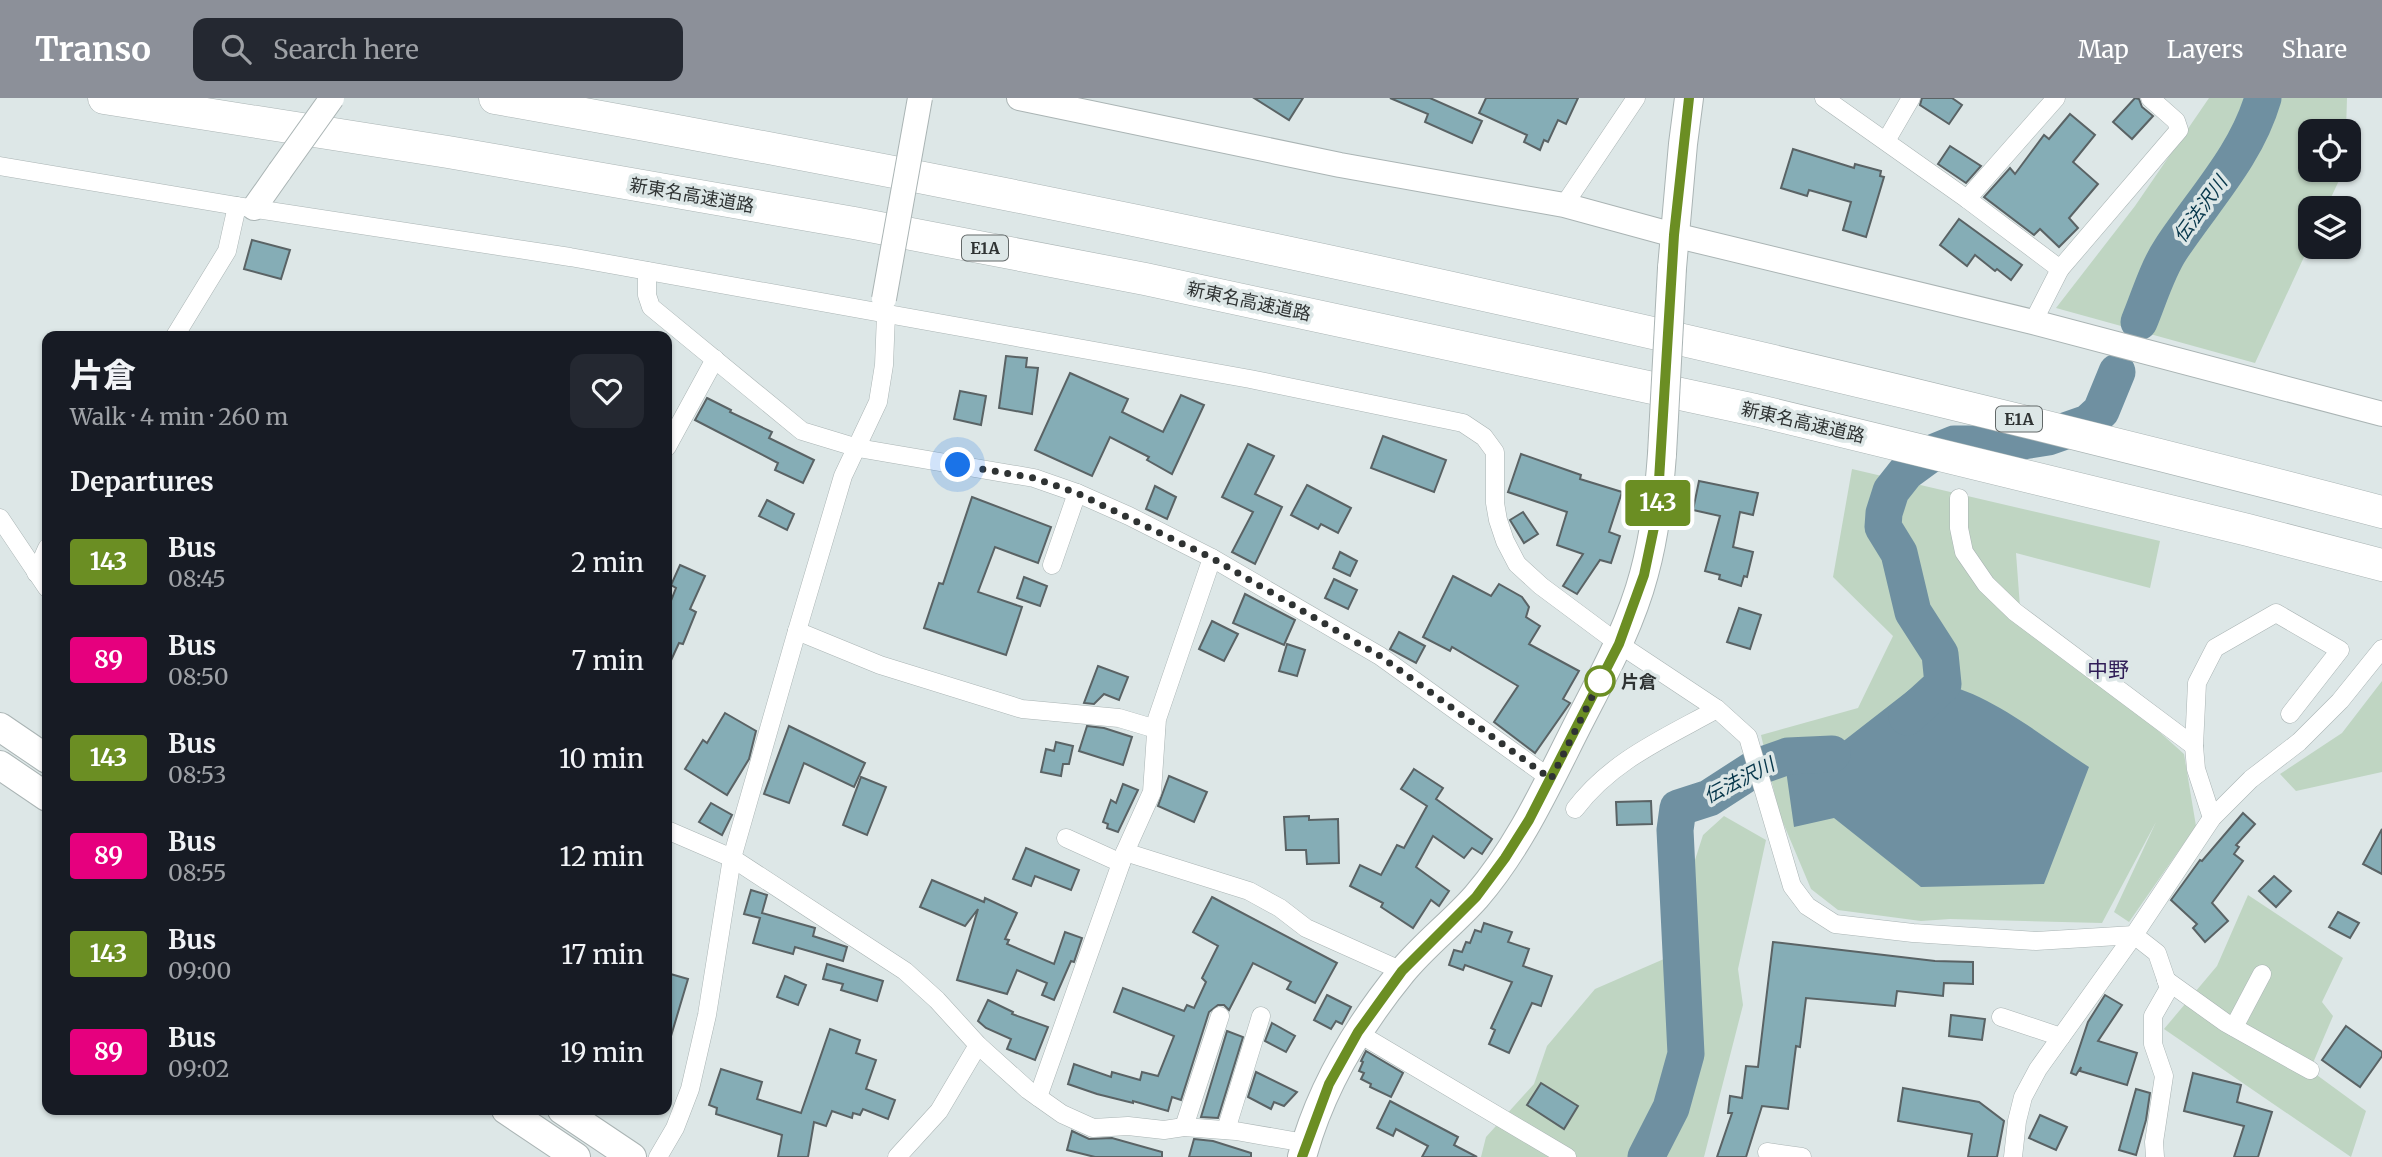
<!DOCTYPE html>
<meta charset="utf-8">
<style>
:root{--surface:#171b24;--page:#242831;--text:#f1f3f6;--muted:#9ea1a6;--accent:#8c9099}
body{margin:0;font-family:Merriweather,"Noto Sans JP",serif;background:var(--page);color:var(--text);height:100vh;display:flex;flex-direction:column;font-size:26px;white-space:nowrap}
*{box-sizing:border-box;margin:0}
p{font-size:23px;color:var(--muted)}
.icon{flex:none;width:38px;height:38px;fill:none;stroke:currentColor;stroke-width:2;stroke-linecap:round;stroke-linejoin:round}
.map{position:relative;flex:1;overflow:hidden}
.sheet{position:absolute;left:42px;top:233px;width:630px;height:784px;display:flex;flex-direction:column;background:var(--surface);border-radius:14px;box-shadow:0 2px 5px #0004}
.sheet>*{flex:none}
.badge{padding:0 14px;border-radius:5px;font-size:24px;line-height:46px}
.fabs{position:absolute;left:2298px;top:21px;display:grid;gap:14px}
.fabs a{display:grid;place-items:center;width:63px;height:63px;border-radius:14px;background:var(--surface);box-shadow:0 2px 5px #0004;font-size:35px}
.you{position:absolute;width:35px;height:35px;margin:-18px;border:5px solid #fff;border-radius:50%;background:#1a73e8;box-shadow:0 0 0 10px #1a73e833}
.map>.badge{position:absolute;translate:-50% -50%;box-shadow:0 0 0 4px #fff}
h2{padding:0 28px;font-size:26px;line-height:63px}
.round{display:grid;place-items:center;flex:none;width:74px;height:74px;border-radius:14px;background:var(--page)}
.overview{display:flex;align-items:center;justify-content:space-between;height:119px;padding:0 28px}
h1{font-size:33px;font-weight:800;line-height:52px}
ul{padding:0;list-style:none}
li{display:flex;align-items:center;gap:21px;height:98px;padding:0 28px}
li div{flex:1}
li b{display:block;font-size:26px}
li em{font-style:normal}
li .badge{min-width:77px;font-weight:700;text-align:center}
header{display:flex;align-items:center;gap:42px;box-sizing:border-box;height:98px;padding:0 35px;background:var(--accent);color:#fff}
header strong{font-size:33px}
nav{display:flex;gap:38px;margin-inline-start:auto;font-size:24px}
.search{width:490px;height:63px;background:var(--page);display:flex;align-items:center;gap:18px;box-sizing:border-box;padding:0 24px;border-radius:14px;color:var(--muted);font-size:26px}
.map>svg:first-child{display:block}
.green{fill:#bfd5c2}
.water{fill:#6f90a1}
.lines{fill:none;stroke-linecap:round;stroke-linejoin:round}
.river{stroke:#6f90a1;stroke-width:37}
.building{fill:#85adb6;stroke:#5a6365;stroke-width:2}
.street-casing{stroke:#aab4b4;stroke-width:19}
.secondary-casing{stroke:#aab4b4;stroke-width:26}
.primary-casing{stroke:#aab4b4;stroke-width:30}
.highway-casing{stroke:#aab4b4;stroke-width:33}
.street{stroke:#fff;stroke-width:18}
.secondary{stroke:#fff;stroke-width:24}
.primary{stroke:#fff;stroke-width:28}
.highway{stroke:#fff;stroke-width:32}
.secondary-bridge-casing{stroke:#aab4b4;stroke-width:26;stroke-linecap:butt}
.primary-bridge-casing{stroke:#aab4b4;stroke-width:30;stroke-linecap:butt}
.secondary-bridge{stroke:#fff;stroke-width:24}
.primary-bridge{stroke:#fff;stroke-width:28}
.line-casing{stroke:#fff;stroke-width:16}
.line{stroke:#6b8e23;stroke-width:10}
.walk{stroke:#2f3333;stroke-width:7;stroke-dasharray:0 12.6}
.stop-dot{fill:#fff;stroke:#6b8e23;stroke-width:3.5}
.labels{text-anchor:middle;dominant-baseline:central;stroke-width:7;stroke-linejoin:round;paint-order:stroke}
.shield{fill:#dde7e7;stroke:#636969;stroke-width:2}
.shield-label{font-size:16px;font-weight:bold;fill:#2f3333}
.street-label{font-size:18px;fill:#2f3333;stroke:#dde7e7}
.stop-label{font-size:18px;font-weight:bold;fill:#2f3333;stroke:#dde7e7;text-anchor:start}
.water-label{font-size:19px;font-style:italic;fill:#07374b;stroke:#dde7e7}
.quarter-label{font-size:21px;fill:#2f1c56;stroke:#dde7e7}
</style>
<header>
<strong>Transo</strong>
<div class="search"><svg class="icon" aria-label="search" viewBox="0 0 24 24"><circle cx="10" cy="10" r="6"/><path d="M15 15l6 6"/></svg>Search here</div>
<nav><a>Map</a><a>Layers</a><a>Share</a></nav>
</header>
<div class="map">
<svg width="2382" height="1059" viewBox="0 0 2382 1059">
<rect width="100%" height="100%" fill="#dde7e7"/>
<g class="green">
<path d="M2209 0H2347L2346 33H2310V72H2344L2326 110H2310V146L2255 265 2056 210 2135 108Z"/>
<path d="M1852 371 2160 443 2150 490 2016 455 2020 509 2184 656 2196 728 2129 824 2114 814 2156 724 2102 825 1950 821 1921 823 1838 812 1811 791 1779 715 1761 637 1858 610 1893 538 1833 479Z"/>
<path d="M2382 583V674L2296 693 2280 676 2342 635Z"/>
<path d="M1724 718 1766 742 1738 871 1743 907 1704 1059H1481L1486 1039 1534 986 1547 948 1595 891 1680 854 1678 815 1703 737Z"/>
<path d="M2248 797 2343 860 2322 904 2333 918 2310 972 2366 1013 2351 1059 2164 931 2217 868Z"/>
</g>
<path class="water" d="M1922 582C1983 588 2039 637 2089 669L2044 786 1921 789 1834 720 1794 729 1782 644 1841 645Z"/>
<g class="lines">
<g class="river">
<path d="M2139 224C2149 200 2157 172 2171 151 2204 101 2246 58 2263 0"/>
<path d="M1907 619 1943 586 1940 556 1913 514 1899 455 1883 429 1884 415 1891 393 1906 374 1932 355 1954 346H2003L2048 339 2088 325 2101 313 2117 274"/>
<path d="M1646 1059 1671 1010 1686 956 1675 732 1678 710 1709 700 1757 669 1788 658 1832 656"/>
</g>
</g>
<g class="building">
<path d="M1254 0H1303L1289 22Z"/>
<path d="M1390 0H1430L1482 23 1472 45 1425 24 1428 16Z"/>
<path d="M1486 0H1578L1566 26 1558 22 1548 44 1544 42 1540 52 1524 44 1527 37 1479 15Z"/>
<path d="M1922 0H1952L1962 7 1949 26 1920 7Z"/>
<path d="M2135 0 2139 1 2142 9 2153 18 2132 41 2113 24Z"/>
<path d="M2070 16 2095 37 2073 64 2098 86 2069 120 2078 130 2059 149 2040 131 2034 137 1984 99 2010 70 2015 76 2044 37 2049 41Z"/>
<path d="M1950 48 1981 68 1966 85 1938 66Z"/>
<path d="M1793 51 1854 70 1855 66 1881 73 1880 78 1884 79 1866 139 1843 132 1851 104 1809 92 1807 98 1781 90Z"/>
<path d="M1959 121 2022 167 2011 182 1997 171 1995 173 1975 157 1967 168 1940 147Z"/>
<path d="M252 142 290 152 281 181 244 171Z"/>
<path d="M1006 258 1027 260 1026 269 1038 270 1032 316 999 310Z"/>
<path d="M1070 275 1128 301 1122 314 1163 334 1181 297 1204 307 1172 376 1147 362 1149 359 1110 339 1092 378 1035 352Z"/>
<path d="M960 293 986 298 981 327 954 321Z"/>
<path d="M707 300 731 312 730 314 772 334 769 340 814 362 803 385 775 372 778 365 695 322Z"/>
<path d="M1383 338 1446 362 1434 394 1371 370Z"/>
<path d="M1248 346 1274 358 1255 396 1282 409 1255 466 1232 454 1253 414 1222 399Z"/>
<path d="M1521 356 1581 377 1580 381 1622 394 1609 434 1620 438 1611 465 1600 462 1577 496 1563 488 1583 456 1557 447 1567 414 1508 394Z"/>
<path d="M1699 383 1758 395 1753 417 1740 414 1733 449 1753 454 1747 479 1744 478 1741 488 1719 481 1720 477 1705 473 1720 418 1693 412Z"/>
<path d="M1307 387 1351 410 1338 435 1321 426 1318 431 1291 417Z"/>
<path d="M1155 388 1176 399 1167 421 1146 411Z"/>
<path d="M972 399 1051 429 1038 465 995 449 978 494 1022 509 1006 557 924 530 939 485 943 486Z"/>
<path d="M767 402 794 416 787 432 759 418Z"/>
<path d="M1523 414 1538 436 1524 445 1510 422Z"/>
<path d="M1340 454 1357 463 1350 478 1333 470Z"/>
<path d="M680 467 705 478 690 511 696 514 683 546 679 545 667 571V513L676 490 671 487Z"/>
<path d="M1453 478 1491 498 1499 486 1522 499 1529 509 1526 519 1540 528 1529 546 1579 573 1563 601 1570 605 1535 655 1494 624 1518 588 1452 549 1450 553 1423 539Z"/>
<path d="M1024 479 1047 488 1040 508 1017 500Z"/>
<path d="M1334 481 1357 492 1348 511 1325 500Z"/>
<path d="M1245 496 1295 522 1284 547 1233 525Z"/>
<path d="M1739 510 1761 517 1750 551 1727 544Z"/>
<path d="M1212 523 1238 536 1224 563 1199 551Z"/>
<path d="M1399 534 1425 548 1416 565 1390 551Z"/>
<path d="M1287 546 1305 552 1297 578 1279 573Z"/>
<path d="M1098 568 1128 579 1119 602 1104 596 1094 606 1084 605Z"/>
<path d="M725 615 756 633 749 661 727 697 685 671 703 642 707 645Z"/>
<path d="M789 628 865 665 854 689 804 665 789 705 764 696Z"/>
<path d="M1087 628 1104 630 1132 639 1123 667 1079 653Z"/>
<path d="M1056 644 1073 648 1069 666H1063L1061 678 1041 674 1046 651 1054 653Z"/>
<path d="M1414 671 1443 690 1436 701 1492 741 1482 756 1472 750 1464 760 1433 738 1416 769 1449 793 1439 808 1431 802 1413 830 1381 809 1383 805 1350 788 1360 767 1381 777 1397 747 1404 750 1427 708 1401 691Z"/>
<path d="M1169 678 1207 694 1194 724 1158 708Z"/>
<path d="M861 679 886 689 867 737 843 727Z"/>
<path d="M1123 686 1138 692 1118 734 1107 730 1108 726 1103 724 1111 702 1116 705Z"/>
<path d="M1651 703 1652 726 1617 727 1616 704Z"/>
<path d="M711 705 732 717 722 737 699 724Z"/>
<path d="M2243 715 2255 726 2236 747 2239 749 2234 756 2243 763 2212 805 2228 823 2205 844 2193 830 2197 826 2171 802 2200 762 2202 763Z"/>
<path d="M1309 718V722L1338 721 1339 765 1307 766 1306 752H1286L1284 719Z"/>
<path d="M2382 731V776L2363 766Z"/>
<path d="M1026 750 1079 772 1071 792 1035 778 1031 788 1013 781Z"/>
<path d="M2274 778 2291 793 2276 809 2259 793Z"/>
<path d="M932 782 984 804 985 800 1017 815 1005 841 1009 842 1007 846 1054 866 1065 834 1082 840 1074 864 1071 863 1054 902 1042 897 1047 885 1017 872 1007 896 957 882 978 811 965 828 920 809Z"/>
<path d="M751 792 767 797 762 815 815 830 813 838 847 849 843 863 795 849 793 856 753 845 760 820 744 816Z"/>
<path d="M1212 799 1337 865 1315 905 1287 891 1291 884 1253 865 1229 912 1224 907H1218L1209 914 1181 1002 1172 999 1168 1013 1133 1003V1005L1097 996 1068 986 1074 966 1111 979 1112 974 1140 982 1142 974 1158 978 1174 938 1114 914 1123 890 1184 913 1187 907 1194 910 1206 884 1202 880 1218 848 1193 834Z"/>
<path d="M2338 814 2359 825 2350 840 2329 829Z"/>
<path d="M1484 825 1512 834 1508 844 1529 851 1523 868 1552 878 1541 908 1532 905 1509 955 1489 946 1495 932 1491 930 1512 884 1465 867 1463 872 1449 867 1454 852 1462 854 1466 844 1470 845 1475 832 1481 834Z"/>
<path d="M1773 844 1935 863 1973 864V886L1944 885 1943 898 1897 893 1895 908 1806 900 1800 949 1796 948 1788 1011 1762 1008 1746 1059H1717L1732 1015H1728L1730 998 1742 1000 1746 968 1758 969Z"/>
<path d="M827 866 883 883 877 903 841 892 843 886 823 881Z"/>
<path d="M667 875 688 881 671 938 667 937Z"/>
<path d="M785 878 806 887 798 907 777 899Z"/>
<path d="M1327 897 1351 909 1342 926 1336 923 1331 931 1314 922Z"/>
<path d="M2105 897 2122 907 2098 943 2137 955 2127 987 2080 973 2081 969 2076 977 2071 975 2088 924Z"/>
<path d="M988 902 1013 914 1012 916 1048 929 1035 962 1007 951 1011 941 986 930 978 923Z"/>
<path d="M1951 917 1985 921 1982 942 1949 938Z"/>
<path d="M1272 925 1295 938 1286 954 1265 943Z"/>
<path d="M2346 928 2382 954V958L2360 989 2322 962Z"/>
<path d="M830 931 860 942 856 955 876 962 866 991 895 1002 888 1021 863 1011 860 1017 853 1015 852 1020 832 1013 826 1028 814 1024 808 1059H778L782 1037 716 1016 717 1010 709 1007 721 971 762 984 757 1001 801 1015Z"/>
<path d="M1227 933 1243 939 1218 1020 1201 1019Z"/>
<path d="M1366 953 1403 975 1391 999 1370 989 1371 986 1361 981 1364 975 1359 973 1363 964 1361 963Z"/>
<path d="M1256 974 1297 994 1284 1008 1274 1004 1271 1011 1248 999Z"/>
<path d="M2193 975 2241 987 2237 1004 2272 1014 2258 1059H2234L2244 1028 2184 1013Z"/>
<path d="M1541 985 1578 1008 1564 1031 1527 1007Z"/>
<path d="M1903 990 1979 1004 2004 1023 1997 1059H1968L1972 1036 1898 1023Z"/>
<path d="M2136 991 2150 995 2146 1022 2136 1057 2119 1052Z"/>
<path d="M1390 1003 1458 1039 1454 1047 1477 1059H1422L1428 1048 1396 1031 1393 1038 1377 1030Z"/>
<path d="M2040 1017 2067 1029 2056 1052 2029 1040Z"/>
<path d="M1072 1033 1089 1041 1112 1040 1162 1054V1059H1095L1067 1052Z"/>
<path d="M1194 1041 1213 1043 1251 1055V1059H1189Z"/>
</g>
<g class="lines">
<defs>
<g id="street">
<path d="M1824 0 1967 101 2060 171"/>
<path d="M1886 43 1911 0"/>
<path d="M0 68 237 108 570 159 1250 281 1463 325 1484 339 1495 354V405L1498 422 1505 443 1517 466 1541 488 1619 546 1717 611 1748 639 1792 788 1807 808 1835 826 1913 835 2036 843 2134 837 2157 855 2169 890 2153 918V946L2164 978 2154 1044 2155 1059"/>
<path d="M1967 101 2056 0"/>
<path d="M1564 107 1636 0"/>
<path d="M647 173V197L651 209 802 333 858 350 1034 380 1077 395 1129 418 1212 460 1380 558 1551 681"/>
<path d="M2033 224 2060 171 2179 32 2176 23 2150 0"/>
<path d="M175 238 227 153 237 108"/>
<path d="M667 349 715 261"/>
<path d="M1959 400V430L1964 454 1986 486 2015 514 2194 648"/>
<path d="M0 420 47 490"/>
<path d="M1052 467 1077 395"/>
<path d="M36 475 47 450"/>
<path d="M797 533 880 567 1022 611 1119 620 1156 631"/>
<path d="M1575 711C1612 662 1665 640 1717 611"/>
<path d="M2212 720 2196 671 2194 648 2197 585 2215 550 2276 515 2340 552 2290 616"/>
<path d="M667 732 732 760 905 873 937 902 978 947 1028 992 1062 1016 1093 1030 1128 1028 1164 1032 1184 1029 1236 1033 1305 1045"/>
<path d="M1066 740 1121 765"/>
<path d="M1125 754 1249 793 1280 810 1306 830 1402 873"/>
<path d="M2166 882 2226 925 2310 972"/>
<path d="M2001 919 2061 939"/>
<path d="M2234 929 2262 876"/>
<path d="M1358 935 1567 1059"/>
<path d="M1038 999 1125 754 1152 694 1157 621 1212 460"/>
<path d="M1184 1029 1220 918"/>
<path d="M1226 1032 1261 918"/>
<path d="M1767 1054 1802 1059"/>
<path d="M658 1059 675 1030 690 991 707 917 732 760 797 533 843 378 878 304 884 267 886 217"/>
<path d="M897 1059 939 1013 978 947"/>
<path d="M2013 1059 2017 1023 2023 999 2038 971 2134 837 2212 720 2251 681 2299 644 2340 603 2382 551"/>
</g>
<g id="secondary">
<path d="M1019 0 1340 67 1564 107 1674 137 2033 224 2382 316"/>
<path d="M254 110 280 73"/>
</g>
<g id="primary">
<path d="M1672 170 1683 46 1689 0"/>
<path d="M0 629 47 661"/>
<path d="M0 667 47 699"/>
<path d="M506 1012 576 1059"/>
<path d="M562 1012 632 1059"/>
<path d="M1302 1059C1320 992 1358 928 1402 874 1424 847 1453 825 1476 799 1520 748 1548 685 1578 626 1603 577 1630 529 1644 476 1655 436 1659 396 1662 356"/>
</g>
<g id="highway">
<path d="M104 0 448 54 854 125 1145 181 1755 312 2248 432 2382 467"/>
<path d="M495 0C1129 112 1759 251 2382 414"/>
</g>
</defs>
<use href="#street" class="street-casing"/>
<use href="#secondary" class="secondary-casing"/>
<use href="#primary" class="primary-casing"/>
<use href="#highway" class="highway-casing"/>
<use href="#street" class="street"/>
<use href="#secondary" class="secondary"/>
<use href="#primary" class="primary"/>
<use href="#highway" class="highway"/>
<defs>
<g id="secondary-bridge">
<path d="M280 73 332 0"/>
<path d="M884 201 920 0"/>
</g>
<path id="primary-bridge" d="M1662 356 1672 170"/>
</defs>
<use href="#secondary-bridge" class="secondary-bridge-casing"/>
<use href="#primary-bridge" class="primary-bridge-casing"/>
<use href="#secondary-bridge" class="secondary-bridge"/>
<use href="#primary-bridge" class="primary-bridge"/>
</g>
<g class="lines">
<defs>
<path id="line" d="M1302 1059 1329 986 1358 934 1402 873 1476 799 1505 760 1529 722 1619 546 1644 477 1657 415 1674 137 1689 0"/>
</defs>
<use href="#line" class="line-casing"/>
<use href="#line" class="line"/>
<path class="walk" d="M958 367 1034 380 1077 395 1212 460 1380 558 1551 681 1600 583"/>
</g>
<circle class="stop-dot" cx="1600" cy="583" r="14"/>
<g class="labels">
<g class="shield">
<rect x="962" y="137.5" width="46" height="25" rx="5"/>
<rect x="1996" y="308.5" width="46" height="25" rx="5"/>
</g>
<g class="shield-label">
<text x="985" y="150">E1A</text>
<text x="2019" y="321">E1A</text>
</g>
<g class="street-label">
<text transform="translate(692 97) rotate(10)">新東名高速道路</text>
<text transform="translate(1249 203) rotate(12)">新東名高速道路</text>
<text transform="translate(1803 324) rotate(13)">新東名高速道路</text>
</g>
<g class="stop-label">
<text x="1621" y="583">片倉</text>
</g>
<g class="water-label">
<text transform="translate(2200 111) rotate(-54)">伝法沢川</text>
<text transform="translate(1739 682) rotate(-27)">伝法沢川</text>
</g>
<g class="quarter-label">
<text x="2108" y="571">中野</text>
</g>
</g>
</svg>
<div class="fabs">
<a><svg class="icon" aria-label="locate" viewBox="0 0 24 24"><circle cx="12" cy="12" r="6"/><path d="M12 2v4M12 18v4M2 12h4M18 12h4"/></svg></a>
<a><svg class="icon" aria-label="layers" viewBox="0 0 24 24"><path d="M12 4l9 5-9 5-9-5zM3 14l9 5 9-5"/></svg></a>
</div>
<div class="you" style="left:958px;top:367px"></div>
<b class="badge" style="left:1658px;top:405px;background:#6b8e23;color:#fff">143</b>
<section class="sheet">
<div class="overview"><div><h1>片倉</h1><p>Walk · 4 min · 260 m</p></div><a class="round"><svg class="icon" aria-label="heart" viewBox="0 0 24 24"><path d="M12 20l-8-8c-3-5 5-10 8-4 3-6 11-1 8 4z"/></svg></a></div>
<h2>Departures</h2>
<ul>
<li><span class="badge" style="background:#6b8e23;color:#fff">143</span><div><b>Bus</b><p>08:45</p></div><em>2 min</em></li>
<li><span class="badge" style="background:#e6007e;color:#fff">89</span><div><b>Bus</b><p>08:50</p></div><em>7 min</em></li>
<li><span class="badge" style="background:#6b8e23;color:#fff">143</span><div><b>Bus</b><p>08:53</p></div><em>10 min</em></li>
<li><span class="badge" style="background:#e6007e;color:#fff">89</span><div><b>Bus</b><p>08:55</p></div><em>12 min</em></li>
<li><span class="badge" style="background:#6b8e23;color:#fff">143</span><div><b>Bus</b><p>09:00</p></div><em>17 min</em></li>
<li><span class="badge" style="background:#e6007e;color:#fff">89</span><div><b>Bus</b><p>09:02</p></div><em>19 min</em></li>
</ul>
</section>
</div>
